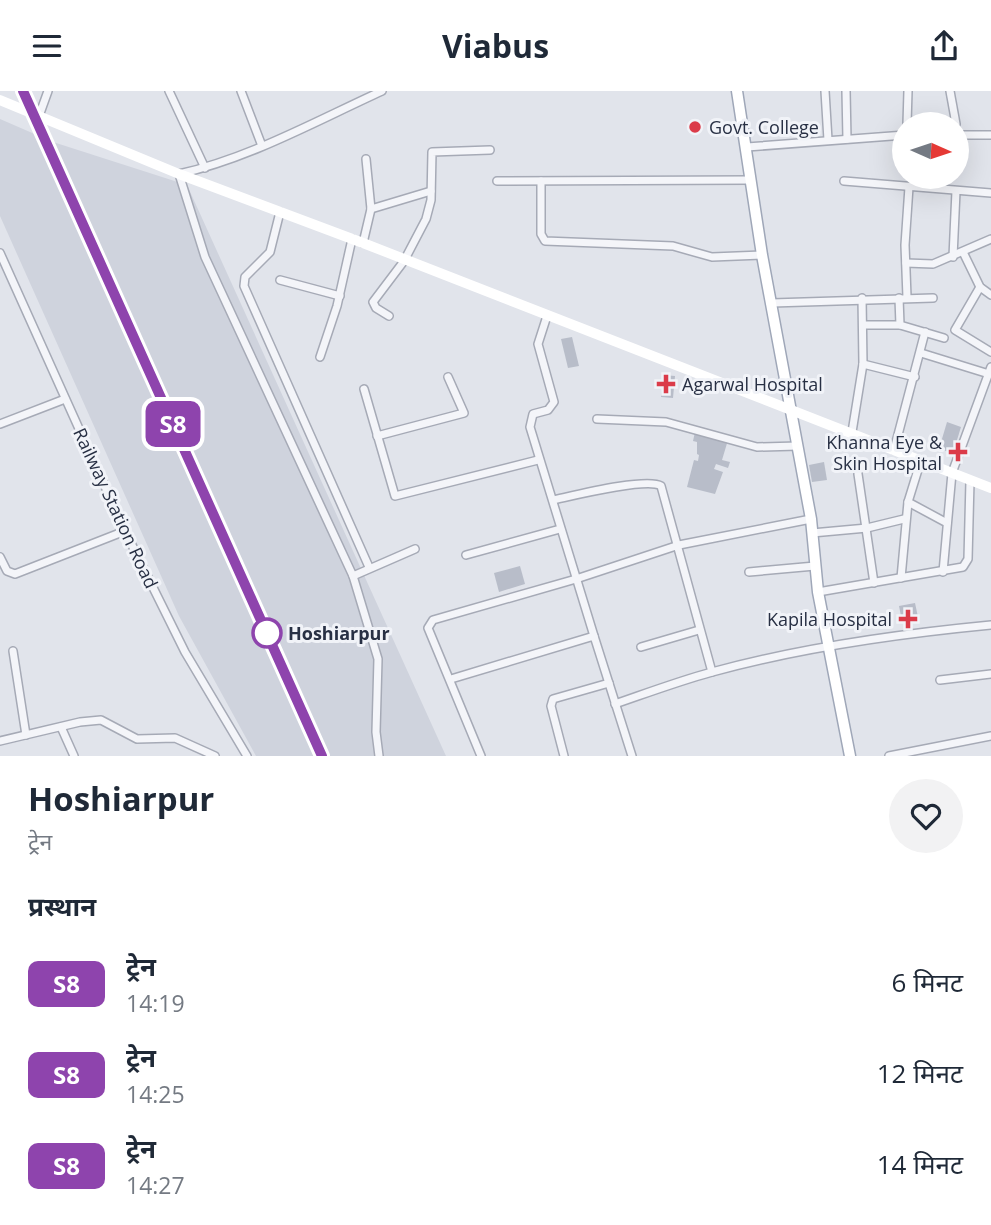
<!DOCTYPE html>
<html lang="hi">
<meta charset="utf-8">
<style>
:root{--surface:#fff;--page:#f2f2f3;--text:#1f2937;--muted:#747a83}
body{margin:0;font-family:"Open Sans","Noto Sans Devanagari",sans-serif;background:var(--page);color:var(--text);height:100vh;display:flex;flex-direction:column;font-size:26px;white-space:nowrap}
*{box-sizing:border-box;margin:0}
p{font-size:23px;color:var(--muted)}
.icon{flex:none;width:38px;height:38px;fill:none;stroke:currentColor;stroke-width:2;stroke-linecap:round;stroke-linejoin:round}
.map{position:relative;height:665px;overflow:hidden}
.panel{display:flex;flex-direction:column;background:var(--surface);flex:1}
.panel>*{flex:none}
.badge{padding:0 14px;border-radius:10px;font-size:24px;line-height:46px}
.needle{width:46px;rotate:93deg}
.buttons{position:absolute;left:892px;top:21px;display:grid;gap:14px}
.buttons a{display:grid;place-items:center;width:77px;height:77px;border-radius:50%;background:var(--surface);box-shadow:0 7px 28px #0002;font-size:35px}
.map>.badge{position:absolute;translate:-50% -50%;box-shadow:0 0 0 4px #fff}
h2{padding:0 28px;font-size:26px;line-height:63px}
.round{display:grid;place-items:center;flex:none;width:74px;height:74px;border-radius:37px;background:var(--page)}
.head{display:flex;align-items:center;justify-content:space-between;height:119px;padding:0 28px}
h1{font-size:33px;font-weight:700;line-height:52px}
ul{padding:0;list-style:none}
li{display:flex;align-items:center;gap:21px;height:91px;padding:0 28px}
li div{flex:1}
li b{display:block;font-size:26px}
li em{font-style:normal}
li .badge{min-width:77px;font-weight:700;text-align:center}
header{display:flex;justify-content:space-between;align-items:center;height:91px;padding:0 28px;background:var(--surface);font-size:32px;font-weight:700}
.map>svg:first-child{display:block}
.built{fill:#cfd3dd}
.building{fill:#b8bdc9}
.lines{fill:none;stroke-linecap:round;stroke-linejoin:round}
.minor-casing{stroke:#a6aab6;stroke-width:10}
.primary-casing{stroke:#9fa7b8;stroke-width:13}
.minor{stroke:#f4f5f9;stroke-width:7}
.secondary{stroke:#fff;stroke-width:10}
.primary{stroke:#fff;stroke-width:10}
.rail-casing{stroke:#798296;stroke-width:5}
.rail{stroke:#f1f3f8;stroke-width:2.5;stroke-dasharray:8;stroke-linecap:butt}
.line-casing{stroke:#fff;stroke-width:16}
.line{stroke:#8e44ad;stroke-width:10}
.poi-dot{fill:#db3b49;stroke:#f1f3f8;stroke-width:2.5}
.stop-dot{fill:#fff;stroke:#8e44ad;stroke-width:3.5}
.labels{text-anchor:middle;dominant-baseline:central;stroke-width:6;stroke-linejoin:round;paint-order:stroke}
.poi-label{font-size:18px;fill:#283044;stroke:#f1f3f8;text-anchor:start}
.street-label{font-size:18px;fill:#283044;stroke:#f1f3f8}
.stop-label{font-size:18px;font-weight:bold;fill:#283044;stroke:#f1f3f8;text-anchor:start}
</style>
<header><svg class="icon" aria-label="menu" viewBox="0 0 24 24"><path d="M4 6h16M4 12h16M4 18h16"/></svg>Viabus<svg class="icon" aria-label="share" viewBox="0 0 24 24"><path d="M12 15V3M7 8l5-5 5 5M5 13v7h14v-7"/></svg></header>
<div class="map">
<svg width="991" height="665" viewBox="0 0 991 665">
<rect width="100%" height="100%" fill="#e1e4eb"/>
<path class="built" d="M0 28 53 51 187 94 446 665H256L179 525 0 125Z"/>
<g class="building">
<path d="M572 246 579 275 568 277 561 248Z"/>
<path d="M663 284 675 285 673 307 661 306Z"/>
<path d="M947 331 961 336 953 362 939 358Z"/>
<path d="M695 341 728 349 722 369 730 371 728 377 716 373 714 378 723 381 715 403 687 396 694 369 698 370 699 364 697 363V351L693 350Z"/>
<path d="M824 371 827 389 812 391 809 374Z"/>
<path d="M520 475 525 493 499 501 494 482Z"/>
<path d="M915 512 918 526 902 530 899 515Z"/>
</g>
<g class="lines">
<defs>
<g id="minor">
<path d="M169 0 205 77"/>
<path d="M241 0 262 55"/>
<path d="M825 0 828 49"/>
<path d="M846 0 847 48"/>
<path d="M950 0 956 33"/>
<path d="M39 25 48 0"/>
<path d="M907 33 908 0"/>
<path d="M957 44H991"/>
<path d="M747 56 905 44"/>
<path d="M497 90 751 89"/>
<path d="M541 90V143L545 150 673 155 712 166 762 164"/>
<path d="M844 90 991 102"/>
<path d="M371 118 431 100"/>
<path d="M280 121 270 161 245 186 244 195 369 476"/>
<path d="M363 152 371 118 366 68"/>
<path d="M963 161 980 196 991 204"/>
<path d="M0 162 125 440 185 561 247 665"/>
<path d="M953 166 956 100"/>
<path d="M906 172 933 173 991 148"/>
<path d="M280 189 340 205"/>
<path d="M980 196 955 239 991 261"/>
<path d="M907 206 905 154 909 96"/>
<path d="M899 207 900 234 944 247"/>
<path d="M772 212 933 207"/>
<path d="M389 225 376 217 373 211 404 170 426 128 431 109 432 61 490 59"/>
<path d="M547 225 538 253 554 311 548 319 533 323 530 336 594 545"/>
<path d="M863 234H900"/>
<path d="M921 262 989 283"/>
<path d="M320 266 337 215 352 148"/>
<path d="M863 273 915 286"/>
<path d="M364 298 395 405 538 369"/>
<path d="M597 328 666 331 757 356 798 355"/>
<path d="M0 333 65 308"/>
<path d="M852 341 863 273 862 207"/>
<path d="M377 345 464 322 448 286"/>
<path d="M894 359 925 241"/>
<path d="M921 369 908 411 947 432"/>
<path d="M858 383 874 492"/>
<path d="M553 409C572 405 647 386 661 395L712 581"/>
<path d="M812 442 867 437 904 428"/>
<path d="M466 464 560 438"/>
<path d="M0 466 7 480 15 483 125 440"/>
<path d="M749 481 815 475"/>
<path d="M943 481 952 382 991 276"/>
<path d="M353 485 415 458"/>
<path d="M901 487 908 411"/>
<path d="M818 501 963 476 968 468 970 390"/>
<path d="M641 556 699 539"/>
<path d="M13 560 26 644"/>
<path d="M451 588 594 545 632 665"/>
<path d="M940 589 991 583"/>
<path d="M615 613C647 602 679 590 712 581 803 556 897 543 991 534"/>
<path d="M61 636 74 665"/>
<path d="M0 650 80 631 101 629 137 648 175 647 215 665"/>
<path d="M379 665 376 641 378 568 353 485 205 166 179 83C250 67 316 30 382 0"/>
<path d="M481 665 428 537 433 529 576 488 679 454 811 428"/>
<path d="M564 665 551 615 553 608 609 592"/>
<path d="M889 665 991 645"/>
</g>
<path id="primary" d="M737 0 762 164 811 428 818 501 850 665"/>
</defs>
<use href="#minor" class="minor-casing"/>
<use href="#primary" class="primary-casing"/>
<use href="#minor" class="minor"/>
<path class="secondary" d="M0 9 179 83 363 152 991 397"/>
<use href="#primary" class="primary"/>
<defs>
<path id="rail" d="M23 0 322 665"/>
</defs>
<use href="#rail" class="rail-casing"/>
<use href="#rail" class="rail"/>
</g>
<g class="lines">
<defs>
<path id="line" d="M23 0 322 665"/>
</defs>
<use href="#line" class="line-casing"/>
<use href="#line" class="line"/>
</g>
<g class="poi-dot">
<circle cx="695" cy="36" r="7"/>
<path d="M662.5 282.5h7v7h7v7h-7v7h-7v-7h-7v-7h7z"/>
<path d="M954.5 350.5h7v7h7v7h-7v7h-7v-7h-7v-7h7z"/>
<path d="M904.5 517.5h7v7h7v7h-7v7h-7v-7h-7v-7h7z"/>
</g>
<circle class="stop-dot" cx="267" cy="542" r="14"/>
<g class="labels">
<g class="poi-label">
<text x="709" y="36">Govt. College</text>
<text x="682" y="293">Agarwal Hospital</text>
<text x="942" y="351" text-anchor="end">Khanna Eye &amp;<tspan x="942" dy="21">Skin Hospital</tspan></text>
<text x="892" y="528" text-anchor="end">Kapila Hospital</text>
</g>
<g class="street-label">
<text transform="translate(116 417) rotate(65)">Railway Station Road</text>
</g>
<g class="stop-label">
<text x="288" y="542">Hoshiarpur</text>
</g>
</g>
</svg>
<div class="buttons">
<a><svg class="needle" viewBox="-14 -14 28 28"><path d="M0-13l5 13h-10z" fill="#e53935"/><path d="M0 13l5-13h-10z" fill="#747a83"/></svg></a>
</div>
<b class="badge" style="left:173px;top:333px;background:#8e44ad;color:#fff">S8</b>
</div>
<section class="panel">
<div class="head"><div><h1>Hoshiarpur</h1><p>ट्रेन</p></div><a class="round"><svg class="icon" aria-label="heart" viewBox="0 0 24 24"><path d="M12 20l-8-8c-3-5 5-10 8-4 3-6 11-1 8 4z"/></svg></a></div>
<h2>प्रस्थान</h2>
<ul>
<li><span class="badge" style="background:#8e44ad;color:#fff">S8</span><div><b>ट्रेन</b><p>14:19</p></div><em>6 मिनट</em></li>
<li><span class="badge" style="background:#8e44ad;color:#fff">S8</span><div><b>ट्रेन</b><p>14:25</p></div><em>12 मिनट</em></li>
<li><span class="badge" style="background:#8e44ad;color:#fff">S8</span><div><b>ट्रेन</b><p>14:27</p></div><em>14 मिनट</em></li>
</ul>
</section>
